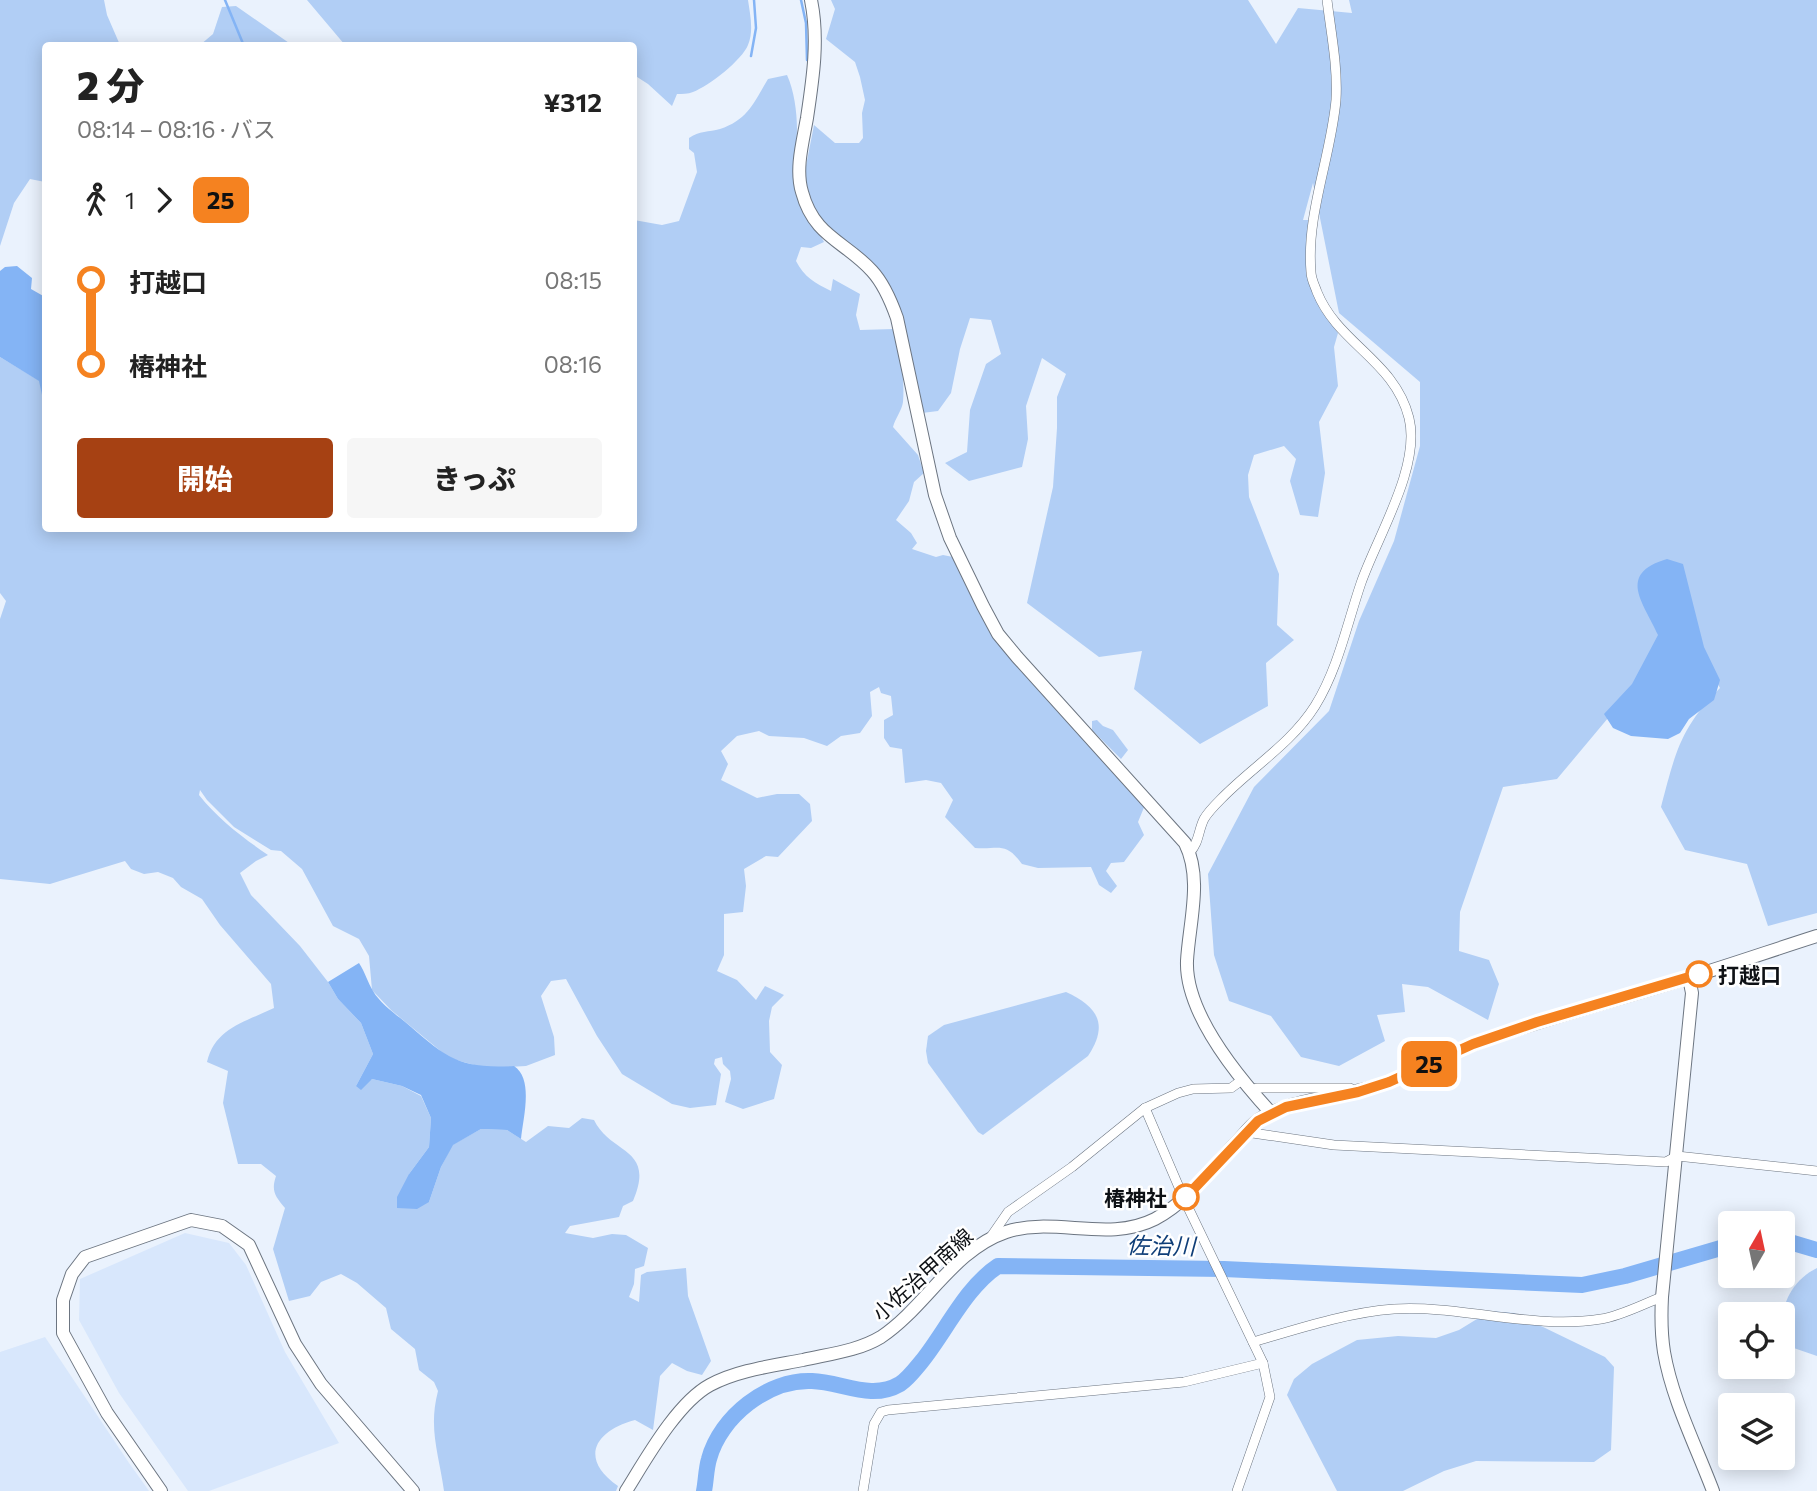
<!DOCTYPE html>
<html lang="ja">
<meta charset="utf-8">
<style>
:root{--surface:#fff;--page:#f6f6f6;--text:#222;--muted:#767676;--accent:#a64113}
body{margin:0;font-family:Commissioner,"Noto Sans JP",sans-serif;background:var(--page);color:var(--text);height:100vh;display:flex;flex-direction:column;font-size:26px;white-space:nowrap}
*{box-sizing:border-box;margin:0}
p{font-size:23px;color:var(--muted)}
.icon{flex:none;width:38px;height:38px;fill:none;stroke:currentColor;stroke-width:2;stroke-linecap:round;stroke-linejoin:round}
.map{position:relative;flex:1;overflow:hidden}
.side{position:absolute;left:42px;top:42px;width:595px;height:490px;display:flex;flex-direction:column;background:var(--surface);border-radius:7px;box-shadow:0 4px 18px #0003}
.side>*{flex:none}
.badge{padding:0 14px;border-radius:10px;font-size:24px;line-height:46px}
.needle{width:46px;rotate:9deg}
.fabs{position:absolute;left:1718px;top:1211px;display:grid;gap:14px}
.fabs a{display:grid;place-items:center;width:77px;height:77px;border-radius:7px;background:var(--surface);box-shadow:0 4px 18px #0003;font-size:35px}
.map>.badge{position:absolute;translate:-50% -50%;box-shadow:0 0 0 4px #fff}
.legs{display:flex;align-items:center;gap:10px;height:77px;padding:0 35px;font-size:23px}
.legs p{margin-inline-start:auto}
.overview{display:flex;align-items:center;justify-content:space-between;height:119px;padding:0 35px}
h1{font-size:38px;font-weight:800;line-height:52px}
.cta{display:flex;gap:14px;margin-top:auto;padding:14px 35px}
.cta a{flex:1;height:80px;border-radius:7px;background:var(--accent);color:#fff;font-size:28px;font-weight:800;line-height:80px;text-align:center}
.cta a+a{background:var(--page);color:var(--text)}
ul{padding:0 35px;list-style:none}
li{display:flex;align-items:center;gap:24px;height:84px;font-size:26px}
li i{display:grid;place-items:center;width:10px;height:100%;margin:0 9px;background:currentColor}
li i::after{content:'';width:18px;height:18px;margin:-9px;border:5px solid;border-radius:50%;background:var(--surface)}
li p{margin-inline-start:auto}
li:first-child i{background:linear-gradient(#0000 50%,currentColor 0)}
li:last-child i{background:linear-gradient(currentColor 50%,#0000 0)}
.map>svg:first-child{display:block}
.built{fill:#d8e7fc}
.green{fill:#b1cef5}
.water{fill:#84b4f5}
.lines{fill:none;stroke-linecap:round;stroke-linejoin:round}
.stream{stroke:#84b4f5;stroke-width:2.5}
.river{stroke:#84b4f5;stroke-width:16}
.street-casing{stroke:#6c7581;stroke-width:10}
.secondary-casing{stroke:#6c7581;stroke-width:14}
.street{stroke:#fff;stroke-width:9}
.secondary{stroke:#fff;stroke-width:12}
.line-1-casing{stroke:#fff;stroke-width:16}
.line-1{stroke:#f58220;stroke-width:10}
.stop-1-dot{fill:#fff;stroke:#f58220;stroke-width:3.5}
.labels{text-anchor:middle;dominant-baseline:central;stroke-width:5;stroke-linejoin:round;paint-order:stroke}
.stop-label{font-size:21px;font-weight:bold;fill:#0e1115;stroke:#fff;text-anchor:start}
.street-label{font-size:21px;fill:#0e1115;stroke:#fff}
.water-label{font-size:23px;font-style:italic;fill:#0f3e78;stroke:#fff}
</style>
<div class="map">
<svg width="1817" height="1491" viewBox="0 0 1817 1491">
<rect width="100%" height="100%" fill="#eaf2fd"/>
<g class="built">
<path d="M185 1233 229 1243 246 1265 285 1352 339 1443 209 1491H188L119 1393 79 1320 80 1279Z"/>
<path d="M45 1337 129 1463 149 1491H0V1352Z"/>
</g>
<g class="green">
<path d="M0 0H104L107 15 120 45 46 46 45 182 30 179 14 203 0 246Z"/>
<path d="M307 0H748C750 14 754 31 748 45 742 60 709 86 693 92 688 94 682 94 677 94L672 106 648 84 634 75V46L345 45Z"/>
<path d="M831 0H1248L1276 44 1298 8 1352 13 1349 0H1817V913L1768 926 1747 864 1685 850 1661 807C1675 754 1680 728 1720 688L1653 565 1638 588 1666 632 1639 681 1557 779 1503 787 1460 912 1459 951 1489 960 1499 984 1488 1020 1428 987 1402 984 1405 1012 1377 1015 1385 1041 1339 1066 1301 1057 1271 1016 1229 1001 1214 955 1208 874 1254 787 1329 711 1359 621 1394 541 1420 446V382L1339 313 1313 183 1303 220H1311L1307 272 1320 309 1338 333 1334 347 1338 386 1319 422 1325 473 1318 517 1300 515 1290 481 1296 459 1284 446 1254 455 1248 475 1249 497 1279 574 1277 625 1294 640 1266 663 1268 706 1200 744 1134 689 1142 651 1099 657 1027 603 1053 487 1057 428V397L1066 374 1042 358 1026 406 1028 439 1022 467 969 481 945 463 967 452 970 410 986 364 1001 354 991 320 970 318 960 349 951 393 938 411 922 413 898 306 814 210 804 176 814 125 835 143H859L863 138 862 113 865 100 860 77 855 62 826 39 835 9Z"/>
<path d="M236 6 292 45H200L213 34 222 7Z"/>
<path d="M787 75C794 90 797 112 797 129 797 151 790 172 796 195 802 213 816 225 824 242L811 248 801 247 796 261C804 277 815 283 831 291L833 279 860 294 856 315 860 330 894 329C900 352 905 378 903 402 902 410 895 419 893 427L918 455 924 473 914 482 909 501 896 520 911 533 917 543 912 549 936 557 943 555 953 557 968 590 997 636 1145 805 1138 822 1144 835 1124 862 1111 863 1106 871 1117 886 1111 893 1099 885 1091 867 1038 868 1022 864C1005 841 999 850 975 848L945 817 953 800 941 783 926 780 905 783 902 749 890 747 884 738V720L893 715 891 696 881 693 879 687 870 692 872 716 860 733 841 736 827 746 804 738 769 736 759 731 737 736 721 751 728 764 721 780 757 798 777 794H799L810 804 812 821 778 857 766 856 744 869 746 886 743 912 724 914V955L717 971 737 980 756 1000 765 986 784 995 772 1007 769 1021 770 1052 782 1065 774 1099 743 1109 725 1102 731 1079 730 1071 723 1064 722 1057 715 1059 714 1064 721 1074 716 1105 690 1108 672 1104 622 1074 597 1036 566 979 551 981 541 996 554 1037 555 1055 526 1066 485 1068 449 1058 391 1010 372 990 369 956 359 939 333 926 302 869 281 851 271 850 234 827 207 800 200 790 199 795C219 820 242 837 268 855L256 861 240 873 251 895 300 946 328 982 338 999 361 1023 373 1054 356 1086 372 1079 402 1086 421 1096 431 1118 429 1147 409 1174 429 1202 441 1167 452 1145 481 1129 507 1130 526 1142 548 1126 569 1128 582 1118 594 1120C611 1155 656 1147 633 1201L623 1206 619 1217 570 1226 565 1233 593 1238 612 1234 626 1235 648 1248 644 1266 635 1269 634 1284 629 1297 639 1302 641 1275 647 1272 686 1268 688 1296 711 1361 702 1375 687 1371 672 1363 660 1376 653 1430 635 1420C594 1431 579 1459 618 1486L616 1491H444C439 1454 428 1429 438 1391L434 1382 419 1370 415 1349 391 1329 386 1308 357 1283 341 1274 321 1282 310 1296 289 1301 273 1249 285 1208C275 1196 271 1191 276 1176L261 1164H238L223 1103 228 1071 207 1062C215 1028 245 1022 274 1008L271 984 220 925 202 899 181 887 173 878 158 872 144 874 131 869 125 861 50 884 0 879V619L6 601 0 593V357L40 381 46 409V528H634V220L662 225 679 221 697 172 694 153 689 149V138C699 131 709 132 720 129 748 120 754 102 768 79Z"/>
<path d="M1097 720 1103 726 1113 730 1128 750 1121 759 1092 730V721Z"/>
<path d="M1066 992C1098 1007 1109 1024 1088 1056L983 1135 978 1132 928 1063 926 1051 928 1036 944 1025Z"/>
<path d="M1817 1268V1356L1785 1345C1776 1314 1788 1282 1817 1268Z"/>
<path d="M1490 1311 1514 1313 1605 1357 1614 1367 1611 1450 1594 1462 1476 1461 1444 1471 1403 1491H1337L1287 1395 1294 1379 1312 1364 1357 1340 1398 1336 1436 1338 1459 1330Z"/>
</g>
<g class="water">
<path d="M17 266 32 278 31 289 45 297V409L39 381 0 357V271L5 267Z"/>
<path d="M1667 559 1683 564 1704 647 1720 680 1714 700 1689 719 1680 733 1668 739 1631 736 1613 728 1604 714 1632 684 1658 635C1644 603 1616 574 1667 559Z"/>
<path d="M359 963C365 972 368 983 373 991 380 1003 394 1013 404 1021 446 1057 457 1069 514 1066 534 1079 523 1118 521 1139L507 1130 481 1129 453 1145 441 1167 429 1202 417 1209 397 1208V1197L409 1174 429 1147 431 1118 421 1095 402 1086 372 1079 361 1090 356 1086 373 1054 361 1023 338 999 328 982Z"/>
</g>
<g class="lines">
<g class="stream">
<path d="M225 0 244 46"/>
<path d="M801 0 806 23 807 60"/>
<path d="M751 56 756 28 754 0"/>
</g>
<g class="river">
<path d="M1783 1240 1817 1250"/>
<path d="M704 1491C706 1481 706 1469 709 1459 720 1417 768 1379 812 1381 842 1382 871 1401 900 1384 909 1378 916 1368 922 1361 946 1331 966 1287 998 1266L1224 1269 1582 1285 1625 1276 1731 1245"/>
</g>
<defs>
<g id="street">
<path d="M1190 852C1199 843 1198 831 1204 819 1208 812 1215 805 1221 799 1252 767 1291 744 1315 706 1338 669 1347 624 1361 583 1377 537 1421 467 1409 418 1395 361 1338 344 1317 292 1315 286 1311 279 1311 272 1306 214 1331 157 1336 100 1338 67 1331 33 1327 0"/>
<path d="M1251 1090 1257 1088H1350"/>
<path d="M1145 1108 1184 1199 1263 1363 1270 1397 1237 1491"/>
<path d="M1246 1132 1334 1145 1666 1162 1677 1156 1817 1171"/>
<path d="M990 1238 1008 1212 1072 1167 1145 1108 1178 1093 1193 1089 1231 1088 1242 1080"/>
<path d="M1253 1342C1297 1329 1349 1312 1394 1309 1463 1305 1533 1330 1601 1319 1621 1316 1643 1304 1662 1297"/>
<path d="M863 1491 874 1424 881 1412 888 1410 1184 1382 1263 1363"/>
</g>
<g id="secondary">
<path d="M811 0C819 39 813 78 807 118 803 141 795 169 802 192 814 237 845 241 872 271 884 284 891 301 897 318L935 495 950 538 983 606 998 634 1017 657 1185 843C1203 879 1189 923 1187 961 1185 1013 1238 1077 1272 1114"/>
<path d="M1689 978 1692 993 1662 1297C1661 1316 1661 1333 1664 1352 1672 1399 1696 1446 1713 1491"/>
<path d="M161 1491 107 1413 63 1333V1300L72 1274 85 1257 191 1220 222 1226 249 1245 295 1344 321 1384 413 1491"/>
<path d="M626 1491C646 1459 677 1403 710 1385 738 1370 772 1366 803 1360 829 1354 858 1351 881 1337 926 1307 953 1250 1006 1232 1054 1216 1108 1243 1155 1219 1187 1202 1210 1171 1234 1145 1242 1137 1249 1127 1258 1120 1292 1097 1350 1097 1389 1082 1419 1070 1447 1054 1477 1043 1546 1018 1617 1000 1687 978 1730 965 1773 950 1817 936"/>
</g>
</defs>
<use href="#street" class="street-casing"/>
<use href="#secondary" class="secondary-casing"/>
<use href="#street" class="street"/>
<use href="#secondary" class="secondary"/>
</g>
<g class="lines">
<defs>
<path id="line-1" d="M1186 1197 1258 1121 1286 1107 1358 1092 1389 1082 1473 1044 1537 1022 1699 974"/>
</defs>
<use href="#line-1" class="line-1-casing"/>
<use href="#line-1" class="line-1"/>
</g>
<g class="stop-1-dot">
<circle cx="1699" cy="974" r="12"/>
<circle cx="1186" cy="1197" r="12"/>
</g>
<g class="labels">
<g class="stop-label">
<text x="1718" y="974">打越口</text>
<text x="1167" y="1197" text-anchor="end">椿神社</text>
</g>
<g class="street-label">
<text transform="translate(922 1274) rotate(-42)">小佐治甲南線</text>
</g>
<g class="water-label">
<text transform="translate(1161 1245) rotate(1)">佐治川</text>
</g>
</g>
</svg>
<div class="fabs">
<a><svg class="needle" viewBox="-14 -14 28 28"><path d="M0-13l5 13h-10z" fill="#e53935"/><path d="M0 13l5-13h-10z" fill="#767676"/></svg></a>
<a><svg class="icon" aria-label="locate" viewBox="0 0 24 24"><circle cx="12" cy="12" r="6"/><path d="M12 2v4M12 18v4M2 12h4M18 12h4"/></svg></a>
<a><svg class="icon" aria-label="layers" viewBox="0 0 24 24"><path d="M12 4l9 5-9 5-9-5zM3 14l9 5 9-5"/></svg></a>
</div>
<b class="badge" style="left:1429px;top:1064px;background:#f58220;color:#111">25</b>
<section class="side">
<div class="overview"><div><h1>2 分</h1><p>08:14 – 08:16 · バス</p></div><b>¥312</b></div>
<div class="legs"><svg class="icon" aria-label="walk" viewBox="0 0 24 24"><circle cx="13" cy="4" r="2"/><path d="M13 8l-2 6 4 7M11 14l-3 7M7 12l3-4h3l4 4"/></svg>1<svg class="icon" aria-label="forward" viewBox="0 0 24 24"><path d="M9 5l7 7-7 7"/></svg><b class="badge" style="background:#f58220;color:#111">25</b></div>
<ul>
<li><i style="color:#f58220"></i><b>打越口</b><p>08:15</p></li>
<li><i style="color:#f58220"></i><b>椿神社</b><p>08:16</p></li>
</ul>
<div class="cta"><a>開始</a><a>きっぷ</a></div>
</section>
</div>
